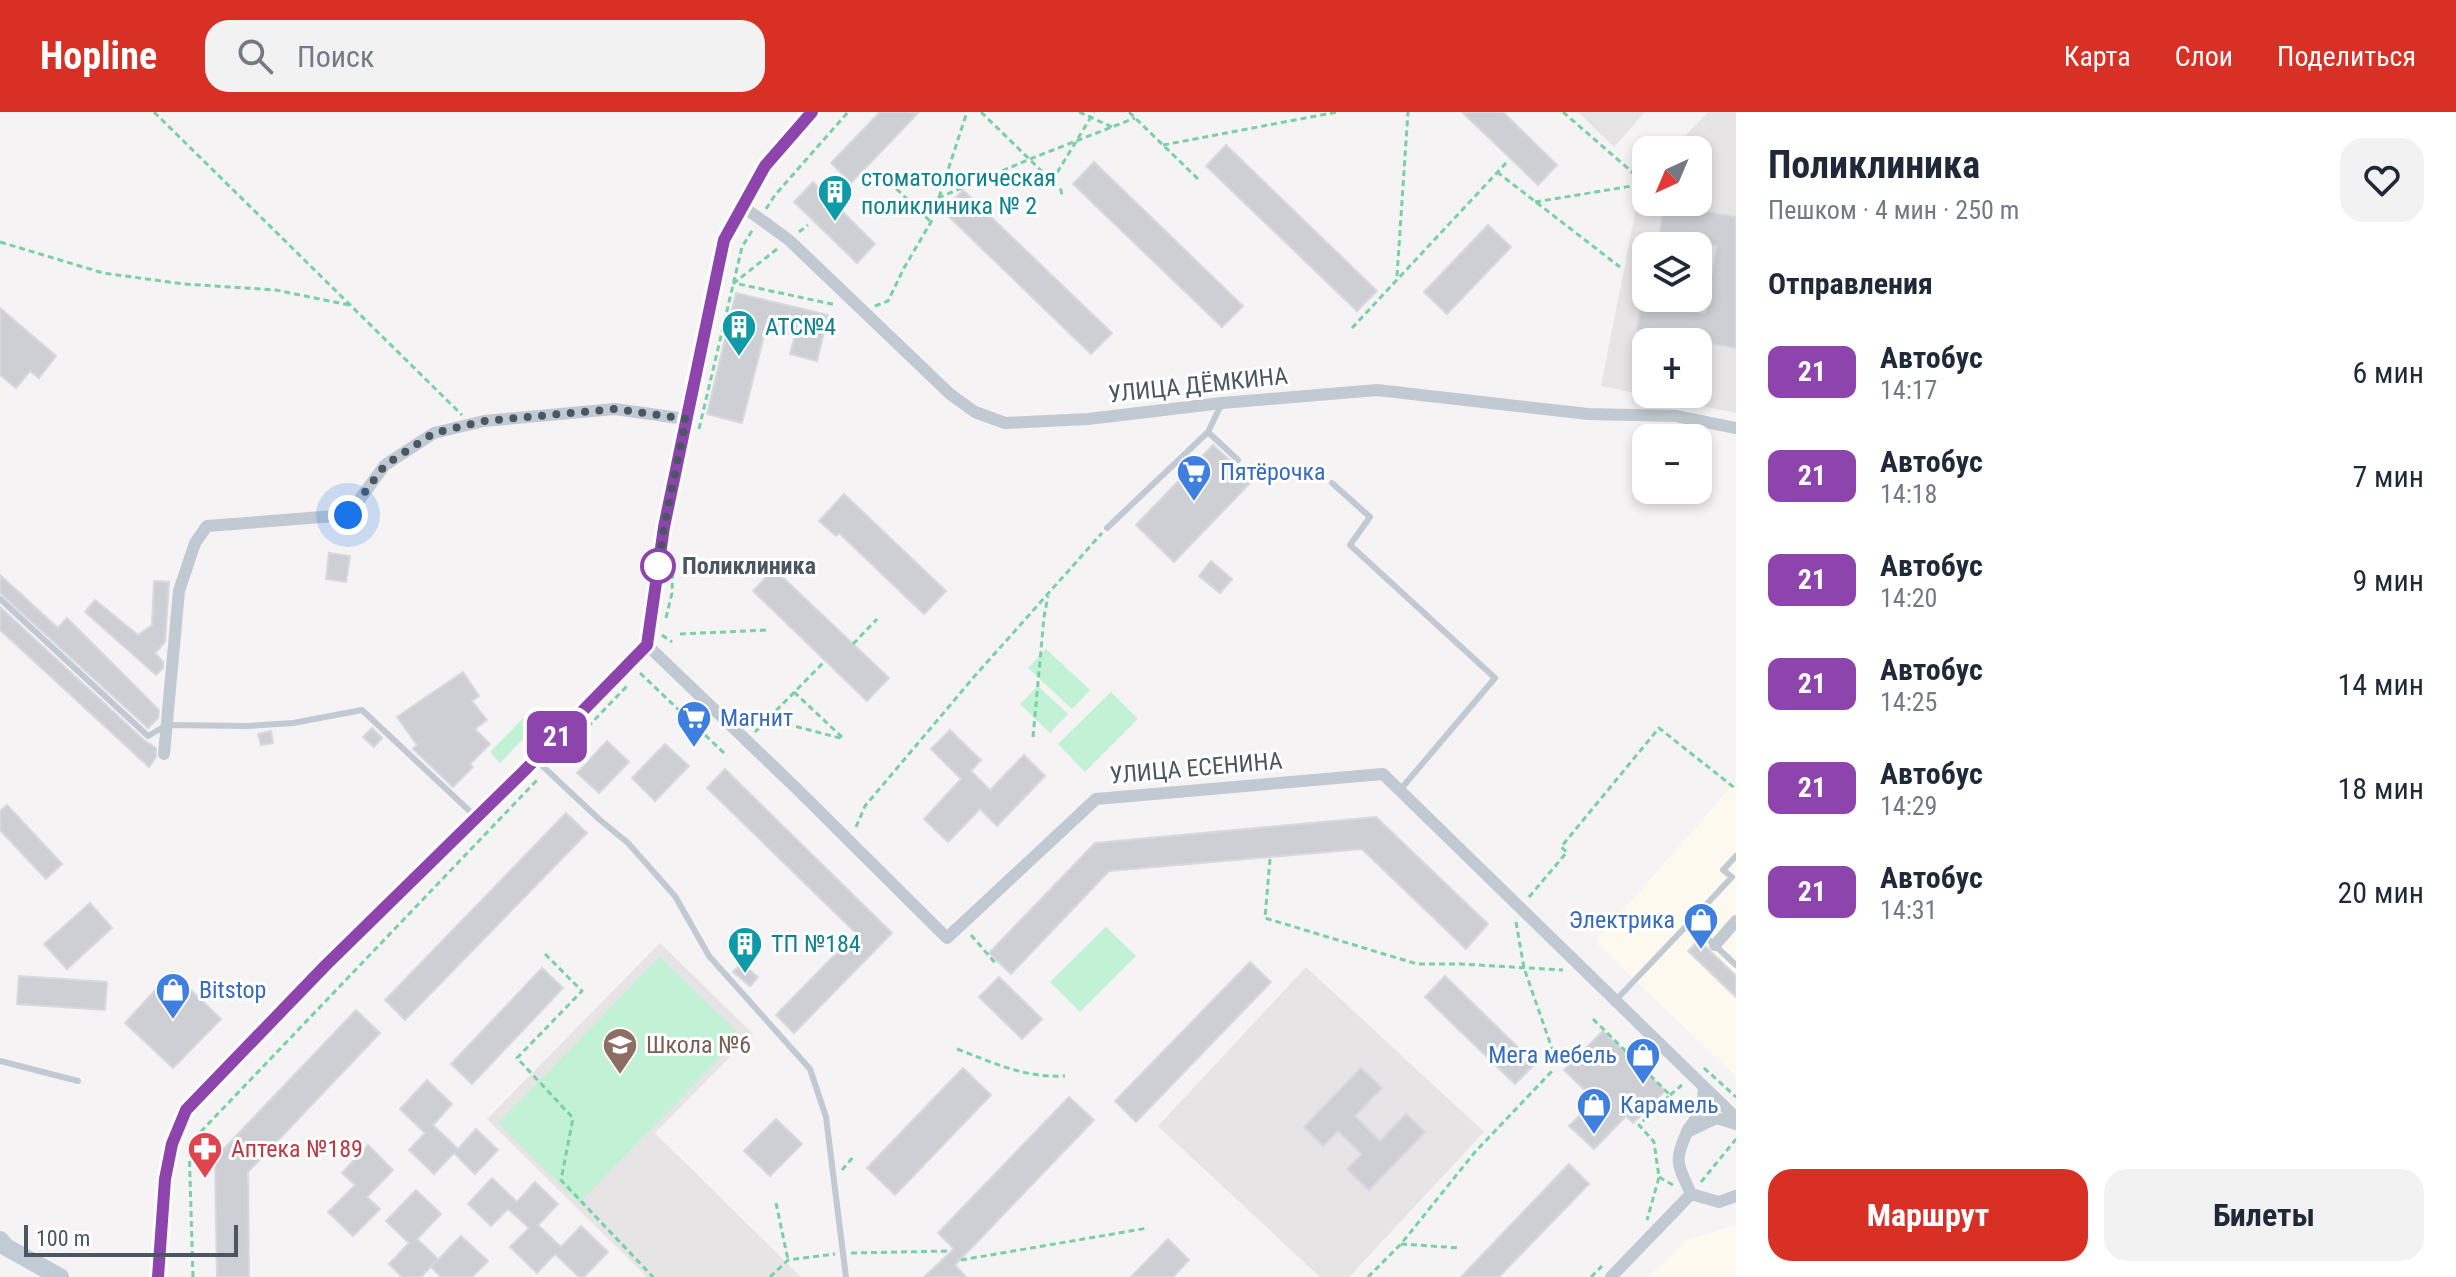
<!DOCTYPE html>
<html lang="ru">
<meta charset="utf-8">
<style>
:root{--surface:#fff;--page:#f2f2f3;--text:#1f2937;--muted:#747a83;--accent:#d93025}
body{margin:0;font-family:"Roboto Condensed",sans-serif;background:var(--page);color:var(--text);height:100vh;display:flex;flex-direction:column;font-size:30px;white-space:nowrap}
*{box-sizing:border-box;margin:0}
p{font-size:26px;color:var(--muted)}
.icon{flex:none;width:44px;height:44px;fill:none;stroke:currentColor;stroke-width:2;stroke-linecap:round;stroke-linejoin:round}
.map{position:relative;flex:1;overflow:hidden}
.details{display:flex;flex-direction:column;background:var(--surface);width:720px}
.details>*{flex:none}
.badge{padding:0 16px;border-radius:12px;font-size:28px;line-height:52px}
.needle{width:52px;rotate:224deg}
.tools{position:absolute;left:1632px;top:24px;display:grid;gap:16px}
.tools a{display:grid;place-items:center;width:80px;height:80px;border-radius:16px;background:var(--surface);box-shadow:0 4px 12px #0003;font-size:40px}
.scale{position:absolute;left:24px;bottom:20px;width:214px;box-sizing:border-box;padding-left:8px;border:4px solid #4a5661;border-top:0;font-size:22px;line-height:28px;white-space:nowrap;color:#4a5661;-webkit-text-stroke:6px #fff;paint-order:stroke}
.you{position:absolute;width:40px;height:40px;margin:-20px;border:6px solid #fff;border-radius:50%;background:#1a73e8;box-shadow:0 0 0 12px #1a73e833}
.map>.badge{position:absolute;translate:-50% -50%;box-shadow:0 0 0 4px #fff}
h2{padding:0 32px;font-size:30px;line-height:72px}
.round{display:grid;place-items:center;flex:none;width:84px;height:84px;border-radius:24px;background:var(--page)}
.headline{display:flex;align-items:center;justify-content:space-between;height:136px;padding:0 32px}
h1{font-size:38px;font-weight:700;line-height:60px}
.cta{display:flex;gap:16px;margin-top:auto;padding:16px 32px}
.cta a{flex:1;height:92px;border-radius:24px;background:var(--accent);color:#fff;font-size:32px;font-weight:700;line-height:92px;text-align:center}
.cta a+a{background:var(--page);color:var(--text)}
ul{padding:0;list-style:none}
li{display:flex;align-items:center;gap:24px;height:104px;padding:0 32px}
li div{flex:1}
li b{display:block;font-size:30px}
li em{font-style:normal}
li .badge{min-width:88px;font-weight:700;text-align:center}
header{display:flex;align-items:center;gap:48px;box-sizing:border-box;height:112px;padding:0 40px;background:var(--accent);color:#fff}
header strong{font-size:38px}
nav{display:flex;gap:44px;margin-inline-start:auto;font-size:28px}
.search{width:560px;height:72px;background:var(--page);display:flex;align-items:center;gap:20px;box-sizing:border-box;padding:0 28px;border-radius:24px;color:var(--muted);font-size:30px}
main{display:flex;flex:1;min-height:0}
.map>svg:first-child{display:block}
.commercial{fill:#fdf9ef}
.education{fill:#e6e4e5;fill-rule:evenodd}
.green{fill:#c3f1d5}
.building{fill:#cdcfd5;stroke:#d7d9de;stroke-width:2}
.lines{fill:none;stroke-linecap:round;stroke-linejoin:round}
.path{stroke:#7ad0a6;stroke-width:3;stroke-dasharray:6 4;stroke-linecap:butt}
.lane{stroke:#c1cad2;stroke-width:6}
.street{stroke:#c1cad2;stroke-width:12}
.secondary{stroke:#c1cbd6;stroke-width:18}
.line-casing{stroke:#fff;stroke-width:18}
.line{stroke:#8e44ad;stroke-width:12}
.walk{stroke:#4a5661;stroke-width:8;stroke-dasharray:0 14.4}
.stop-dot{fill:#fff;stroke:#8e44ad;stroke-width:4}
.labels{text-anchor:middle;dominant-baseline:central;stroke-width:6;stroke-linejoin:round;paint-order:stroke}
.culture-label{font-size:24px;fill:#0d838f;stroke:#fff;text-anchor:start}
.street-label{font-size:24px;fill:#4a5661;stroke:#fff}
.shop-label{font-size:24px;fill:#366cbe;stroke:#fff;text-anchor:start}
.stop-label{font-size:24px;font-weight:bold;fill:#4a5661;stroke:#fff;text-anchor:start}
.education-label{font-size:24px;fill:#785e54;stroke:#fff;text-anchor:start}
.health-label{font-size:24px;fill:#be3a42;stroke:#fff;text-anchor:start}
</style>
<header>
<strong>Hopline</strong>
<div class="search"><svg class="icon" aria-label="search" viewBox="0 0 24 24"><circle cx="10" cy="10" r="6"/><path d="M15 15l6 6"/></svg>Поиск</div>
<nav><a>Карта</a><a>Слои</a><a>Поделиться</a></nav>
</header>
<main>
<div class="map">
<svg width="1736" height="1165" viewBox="0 0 1736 1165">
<rect width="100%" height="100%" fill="#f5f3f3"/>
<g class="commercial">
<path d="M1736 669V965L1595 830Z"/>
<path d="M1736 1113V1165H1648L1686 1128Z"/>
</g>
<g class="education">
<path d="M1578 0H1645L1614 35Z"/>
<path d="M1708 0H1736V301L1601 274 1641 71 1646 65V90H1698V38H1672ZM1646 134H1698V186H1646ZM1646 230H1698V282H1646Z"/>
<path d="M660 831 753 922 655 1021 801 1165H647L487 1007Z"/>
<path d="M1306 855 1484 1020 1349 1165H1320L1158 1014Z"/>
</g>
<g class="green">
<path d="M1046 537 1090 578 1072 597 1028 556Z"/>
<path d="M1038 574 1068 602 1050 621 1020 592Z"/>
<path d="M1111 580 1138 607 1085 660 1058 632Z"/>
<path d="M529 600 540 610 500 651 490 640Z"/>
<path d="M1106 815 1136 844 1080 900 1050 870Z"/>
<path d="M660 845 741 924 579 1091 498 1011Z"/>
</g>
<g class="building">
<path d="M880 0H919L851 71 831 51Z"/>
<path d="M1462 0H1503L1557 53 1538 73Z"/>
<path d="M1226 33 1377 179 1357 199 1206 54Z"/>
<path d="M1094 50 1243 194 1222 215 1073 72Z"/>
<path d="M813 70 875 132 857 151 794 90Z"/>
<path d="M963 78 1112 221 1091 242 943 99Z"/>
<path d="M1665 92 1736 105V236L1637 218 1642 189 1705 201 1717 134 1659 123Z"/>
<path d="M1488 113 1511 135 1447 202 1424 180Z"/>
<path d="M736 181 828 203 817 249 790 242 795 223 766 216 742 311 707 302Z"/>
<path d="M0 196 56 244 39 266 30 259 16 276 0 263Z"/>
<path d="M1213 333 1252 369 1174 450 1136 413Z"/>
<path d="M844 382 946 479 924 502 839 421 836 424 819 409Z"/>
<path d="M329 441 350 444 346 470 326 467Z"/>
<path d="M1211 449 1232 467 1220 481 1199 464Z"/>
<path d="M774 457 889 566 867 589 753 479Z"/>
<path d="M0 463 58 516 67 506 159 598 158 606 148 616 0 481Z"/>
<path d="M154 469 169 470 165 530 155 541 163 550V556L156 563 85 500 95 488 138 523 152 513Z"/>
<path d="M0 495 144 628 156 636V645L149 655 0 518Z"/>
<path d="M463 560 479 584 472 589 487 608 475 617 490 632 470 652 473 655 453 675 413 637 417 633 397 605Z"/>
<path d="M372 616 382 626 374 635 363 625Z"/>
<path d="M950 618 981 648 971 659 990 678 1024 643 1045 664 997 714 980 697 948 730 924 707 961 667 931 637Z"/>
<path d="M271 619 273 631 261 633 258 622Z"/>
<path d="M607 629 629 650 599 681 577 661Z"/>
<path d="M665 632 689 654 655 689 632 666Z"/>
<path d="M725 657 892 821 794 921 776 903 856 821 707 676Z"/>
<path d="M7 693 62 752 46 767 0 718V699Z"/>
<path d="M566 701 587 721 405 908 385 888Z"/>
<path d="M1376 705 1488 812 1466 837 1362 737 1109 759 1011 862 989 841 1095 731Z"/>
<path d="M90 791 112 816 67 857 44 832Z"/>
<path d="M1699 828 1736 864V885L1688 839Z"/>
<path d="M1250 850 1271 870 1136 1010 1115 989Z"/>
<path d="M741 851 758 865 750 874 733 860Z"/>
<path d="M542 856 563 876 472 972 451 952Z"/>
<path d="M172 860 221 907 173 956 125 911Z"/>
<path d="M19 864 107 870 105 898 17 892Z"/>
<path d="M1445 864 1535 952 1515 972 1425 885Z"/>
<path d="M999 865 1042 907 1022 927 979 885Z"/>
<path d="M356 898 380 921 248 1060 249 1165H217L215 1046Z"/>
<path d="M1603 919 1665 979 1633 1011 1626 1004 1594 1037 1569 1014 1595 988 1564 958Z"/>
<path d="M963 956 991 983 895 1083 867 1056Z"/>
<path d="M1361 956 1382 976 1355 1004 1380 1029 1406 1002 1425 1020 1369 1078 1347 1057 1362 1042 1338 1019 1323 1034 1304 1015Z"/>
<path d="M427 968 452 992 433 1013 458 1037 476 1017 498 1038 475 1062 454 1041 434 1062 409 1038 425 1021 400 997Z"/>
<path d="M1069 985 1094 1008 955 1153 966 1165H924L954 1137 938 1121Z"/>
<path d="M776 1007 802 1032 770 1064 744 1039Z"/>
<path d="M368 1033 393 1058 367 1085 380 1097 353 1124 328 1100 355 1073 342 1061Z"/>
<path d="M1569 1052 1589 1072 1499 1165H1461Z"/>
<path d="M492 1066 517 1090 535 1070 558 1092 538 1113 561 1135 581 1114 608 1140 584 1165H579L555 1142 537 1161 510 1135 529 1116 508 1097 491 1114 468 1092Z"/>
<path d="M416 1078 441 1102 417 1127 438 1147 421 1165H402L389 1152 409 1131 386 1109Z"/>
<path d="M461 1124 488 1149 472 1165H441L431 1155Z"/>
<path d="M1168 1127 1189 1148 1173 1165H1131Z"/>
</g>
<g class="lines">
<g class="path">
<path d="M154 0 462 303"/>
<path d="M981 0 1061 78 1062 84"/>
<path d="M1079 0 1112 15"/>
<path d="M1129 0 1198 67"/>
<path d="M1563 0 1639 66"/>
<path d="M1163 33 1337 0"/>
<path d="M1497 60 1620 155"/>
<path d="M882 63 931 110"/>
<path d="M1052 69 1094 0"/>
<path d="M938 86 1030 47 1135 6"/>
<path d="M1535 90 1638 73"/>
<path d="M766 97 775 83 848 0"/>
<path d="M799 120 808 113"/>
<path d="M0 130 103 161 184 172 276 178 349 193"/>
<path d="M777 137 734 171 836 193"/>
<path d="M1397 164 1408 0"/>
<path d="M875 194 888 189 904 156 931 110 967 0"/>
<path d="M1352 216 1506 51"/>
<path d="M699 317 742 135 753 117"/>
<path d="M666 506 672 481 673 450"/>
<path d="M680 522 768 518"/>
<path d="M662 523 672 530"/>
<path d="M853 532 877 507"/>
<path d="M640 561 724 641"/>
<path d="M794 580 844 627"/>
<path d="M767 607 844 627"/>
<path d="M755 620 825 549"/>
<path d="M1033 625 1044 505 1048 484"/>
<path d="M553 651 628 573"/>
<path d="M856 715 865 694 973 566 1102 421"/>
<path d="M1270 747 1265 806 1417 852H1461L1563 858"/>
<path d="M1529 785 1567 740 1561 735 1659 616 1736 677"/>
<path d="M1516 810 1524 856 1556 948"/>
<path d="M971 823 997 853"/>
<path d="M545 842 582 879 517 946 573 1006 561 1068 653 1165"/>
<path d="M1593 907 1670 983 1639 1013 1654 1030 1659 1065 1647 1108"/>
<path d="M957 937C994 951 1024 966 1065 964"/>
<path d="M1704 956 1736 985"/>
<path d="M1670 983 1682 973"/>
<path d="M842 1058 854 1044"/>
<path d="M1659 1065 1673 1073"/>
<path d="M1701 1070 1736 1027"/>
<path d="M776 1091 788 1148"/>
<path d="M1401 1132 1460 1136"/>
<path d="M851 1141 949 1139"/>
<path d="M961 1148 1148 1116"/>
<path d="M193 1165 189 1032 539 666"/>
<path d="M770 1165 788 1148 835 1142"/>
<path d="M1368 1165 1401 1132 1475 1040 1554 957"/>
<path d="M1591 1165 1602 1154"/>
</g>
<g class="lane">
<path d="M1208 320 1238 348"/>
<path d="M1332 371 1370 405 1350 433 1495 566 1400 678"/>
<path d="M1107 416 1208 320 1222 291"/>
<path d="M0 487 148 624 167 613 247 614 293 611 362 598 477 706"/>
<path d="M535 647 600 708 628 731 675 784 709 844 810 957 826 1005 846 1165"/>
<path d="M1690 810 1732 765 1723 758 1736 744"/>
<path d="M1615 889 1690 810 1736 853"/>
<path d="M0 949 78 969"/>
</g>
<g class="street">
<path d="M742 94 789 128 950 282 975 300 1005 311 1088 307 1222 291 1377 278 1588 302 1676 304 1736 316"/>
<path d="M647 533 796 676 947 826 1096 687 1383 662 1736 1006"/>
<path d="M164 642 179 479 195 431 207 414 348 403 385 353 434 321 484 309 615 297 686 307"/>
<path d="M1715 833 1736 809"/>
<path d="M1736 1012 1716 1006 1687 1020C1673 1051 1678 1052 1691 1082L1719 1090 1736 1084"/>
<path d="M1687 1019 1702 998 1704 975"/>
<path d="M158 1165 165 1067 172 1032 186 998 325 854 477 706 647 533 664 415 724 128 765 54 812 0"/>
<path d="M1611 1165 1691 1082"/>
</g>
<path class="secondary" d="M0 1128 6 1135 60 1165"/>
</g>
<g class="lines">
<defs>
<path id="line" d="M158 1165 165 1067 172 1032 186 998 325 854 524 659 647 533 664 415 724 128 765 54 812 0"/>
</defs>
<use href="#line" class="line-casing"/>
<use href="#line" class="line"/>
<path class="walk" d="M348 403 385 353 434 321 484 309 615 297 686 307 664 415 658 456V454"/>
</g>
<defs>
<symbol id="building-pin" viewBox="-11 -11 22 30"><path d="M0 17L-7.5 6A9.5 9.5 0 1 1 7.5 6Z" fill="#0f9aa8" stroke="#fff"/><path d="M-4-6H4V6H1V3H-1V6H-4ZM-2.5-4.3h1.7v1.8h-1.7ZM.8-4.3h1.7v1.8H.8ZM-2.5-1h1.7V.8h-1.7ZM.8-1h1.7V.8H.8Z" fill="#fff"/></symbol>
<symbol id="supermarket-pin" viewBox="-11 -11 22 30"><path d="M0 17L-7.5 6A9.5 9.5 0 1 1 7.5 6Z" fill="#3f7fe0" stroke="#fff"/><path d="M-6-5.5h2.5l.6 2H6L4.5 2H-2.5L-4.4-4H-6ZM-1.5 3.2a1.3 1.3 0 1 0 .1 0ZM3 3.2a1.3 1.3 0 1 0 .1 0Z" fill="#fff"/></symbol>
<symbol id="shop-pin" viewBox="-11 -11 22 30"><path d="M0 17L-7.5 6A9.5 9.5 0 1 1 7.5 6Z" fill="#3f7fe0" stroke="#fff"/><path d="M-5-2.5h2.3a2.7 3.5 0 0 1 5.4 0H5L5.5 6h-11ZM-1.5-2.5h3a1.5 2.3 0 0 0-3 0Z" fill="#fff"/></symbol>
<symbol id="school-pin" viewBox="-11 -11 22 30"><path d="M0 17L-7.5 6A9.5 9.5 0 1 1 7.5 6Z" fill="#8d6e63" stroke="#fff"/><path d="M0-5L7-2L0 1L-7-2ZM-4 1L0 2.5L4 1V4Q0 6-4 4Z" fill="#fff"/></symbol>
<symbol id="pharmacy-pin" viewBox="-11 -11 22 30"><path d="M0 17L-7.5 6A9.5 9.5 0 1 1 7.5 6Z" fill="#e0444e" stroke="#fff"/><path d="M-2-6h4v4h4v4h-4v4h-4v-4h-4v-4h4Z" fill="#fff"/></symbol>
</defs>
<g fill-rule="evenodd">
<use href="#building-pin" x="815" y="60" width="40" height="54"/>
<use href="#building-pin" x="719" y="195" width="40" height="54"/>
<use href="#supermarket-pin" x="1174" y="340" width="40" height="54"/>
<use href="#supermarket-pin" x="674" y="586" width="40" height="54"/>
<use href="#shop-pin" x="1681" y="788" width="40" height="54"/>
<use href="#building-pin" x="725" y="812" width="40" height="54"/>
<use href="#shop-pin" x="153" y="858" width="40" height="54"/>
<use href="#school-pin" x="600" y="913" width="40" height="54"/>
<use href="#shop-pin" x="1623" y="923" width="40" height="54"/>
<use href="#shop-pin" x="1574" y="973" width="40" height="54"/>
<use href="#pharmacy-pin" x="185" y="1017" width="40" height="54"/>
</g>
<circle class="stop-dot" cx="658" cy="454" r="16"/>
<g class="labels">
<g class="culture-label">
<text x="861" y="66">стоматологическая<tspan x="861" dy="28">поликлиника № 2</tspan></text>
<text x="765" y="215">АТС№4</text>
<text x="771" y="832">ТП №184</text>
</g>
<g class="street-label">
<text transform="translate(1198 273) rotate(-6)">УЛИЦА ДЁМКИНА</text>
<text transform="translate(1196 656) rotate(-5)">УЛИЦА ЕСЕНИНА</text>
</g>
<g class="shop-label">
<text x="1220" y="360">Пятёрочка</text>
<text x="720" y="606">Магнит</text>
<text x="1675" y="808" text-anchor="end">Электрика</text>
<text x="199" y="878">Bitstop</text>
<text x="1617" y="943" text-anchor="end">Мега мебель</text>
<text x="1620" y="993">Карамель</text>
</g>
<g class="stop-label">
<text x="682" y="454">Поликлиника</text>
</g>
<g class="education-label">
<text x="646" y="933">Школа №6</text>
</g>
<g class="health-label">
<text x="231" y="1037">Аптека №189</text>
</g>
</g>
</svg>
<div class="tools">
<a><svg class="needle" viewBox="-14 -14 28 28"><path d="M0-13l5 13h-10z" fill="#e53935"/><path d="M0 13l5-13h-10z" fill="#747a83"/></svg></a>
<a><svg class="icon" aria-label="layers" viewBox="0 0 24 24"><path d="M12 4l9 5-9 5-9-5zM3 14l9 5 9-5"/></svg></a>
<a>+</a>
<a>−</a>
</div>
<div class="scale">100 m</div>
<div class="you" style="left:348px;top:403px"></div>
<b class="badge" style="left:557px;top:625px;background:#8e44ad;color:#fff">21</b>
</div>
<section class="details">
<div class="headline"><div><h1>Поликлиника</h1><p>Пешком · 4 мин · 250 m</p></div><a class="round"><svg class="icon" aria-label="heart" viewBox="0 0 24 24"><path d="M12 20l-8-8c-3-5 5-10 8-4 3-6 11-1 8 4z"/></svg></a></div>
<h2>Отправления</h2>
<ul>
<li><span class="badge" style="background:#8e44ad;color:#fff">21</span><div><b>Автобус</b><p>14:17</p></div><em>6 мин</em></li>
<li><span class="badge" style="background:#8e44ad;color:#fff">21</span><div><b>Автобус</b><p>14:18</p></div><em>7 мин</em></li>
<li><span class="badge" style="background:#8e44ad;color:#fff">21</span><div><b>Автобус</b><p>14:20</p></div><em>9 мин</em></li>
<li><span class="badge" style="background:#8e44ad;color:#fff">21</span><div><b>Автобус</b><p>14:25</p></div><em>14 мин</em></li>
<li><span class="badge" style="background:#8e44ad;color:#fff">21</span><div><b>Автобус</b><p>14:29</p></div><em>18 мин</em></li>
<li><span class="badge" style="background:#8e44ad;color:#fff">21</span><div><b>Автобус</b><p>14:31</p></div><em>20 мин</em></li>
</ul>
<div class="cta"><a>Маршрут</a><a>Билеты</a></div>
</section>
</main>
